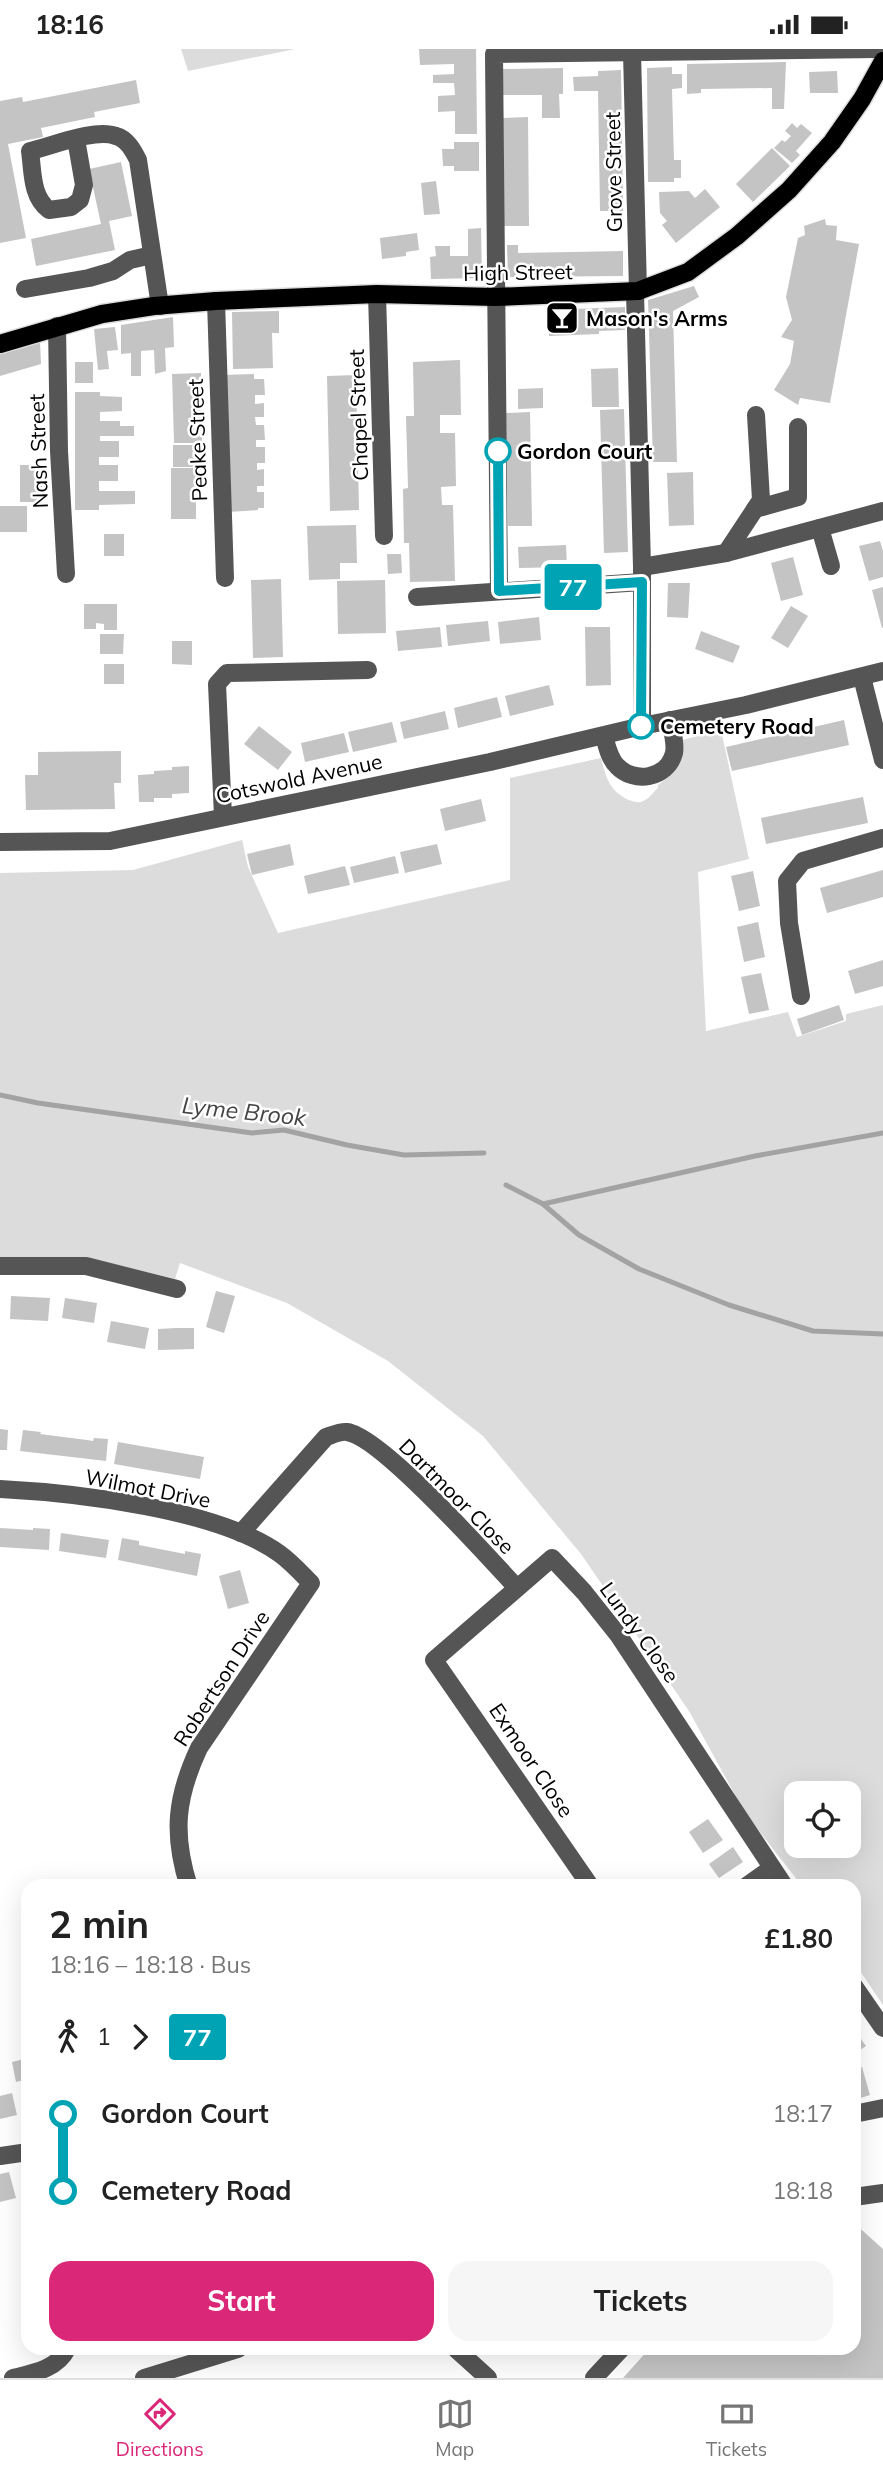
<!DOCTYPE html>
<meta charset="utf-8">
<style>
:root{--surface:#fff;--page:#f6f6f6;--text:#222;--muted:#767676;--line:#e0e0e0;--accent:#db2777}
body{margin:0;font-family:Mulish,sans-serif;background:var(--page);color:var(--text);height:100vh;display:flex;flex-direction:column;font-size:26px;white-space:nowrap}
*{box-sizing:border-box;margin:0}
p{font-size:23px;color:var(--muted)}
.icon{flex:none;width:38px;height:38px;fill:none;stroke:currentColor;stroke-width:2;stroke-linecap:round;stroke-linejoin:round}
.map{position:relative;flex:1;overflow:hidden}
.sheet{position:absolute;left:21px;top:1830px;width:840px;height:476px;display:flex;flex-direction:column;background:var(--surface);border-radius:21px;box-shadow:0 7px 28px #0002}
.sheet>*{flex:none}
.badge{padding:0 14px;border-radius:5px;font-size:24px;line-height:46px}
.tools{position:absolute;left:784px;top:1732px;display:grid;gap:14px}
.tools a{display:grid;place-items:center;width:77px;height:77px;border-radius:14px;background:var(--surface);box-shadow:0 7px 28px #0002;font-size:35px}
.map>.badge{position:absolute;translate:-50% -50%;box-shadow:0 0 0 4px #fff}
.legs{display:flex;align-items:center;gap:10px;height:77px;padding:0 28px;font-size:23px}
.legs p{margin-inline-start:auto}
.overview{display:flex;align-items:center;justify-content:space-between;height:119px;padding:0 28px}
h1{font-size:38px;font-weight:700;line-height:52px}
.cta{display:flex;gap:14px;margin-top:auto;padding:14px 28px}
.cta a{flex:1;height:80px;border-radius:21px;background:var(--accent);color:#fff;font-size:28px;font-weight:700;line-height:80px;text-align:center}
.cta a+a{background:var(--page);color:var(--text)}
ul{padding:0 28px;list-style:none}
li{display:flex;align-items:center;gap:24px;height:77px;font-size:26px}
li i{display:grid;place-items:center;width:10px;height:100%;margin:0 9px;background:currentColor}
li i::after{content:'';width:18px;height:18px;margin:-9px;border:5px solid;border-radius:50%;background:var(--surface)}
li p{margin-inline-start:auto}
li:first-child i{background:linear-gradient(#0000 50%,currentColor 0)}
li:last-child i{background:linear-gradient(currentColor 50%,#0000 0)}
.status{display:flex;justify-content:space-between;align-items:center;height:49px;padding:0 35px;background:var(--surface);direction:ltr}
.status svg{height:19px;fill:currentColor}
.menu{display:flex;justify-content:space-around;align-items:center;height:98px;border-top:2px solid var(--line);background:var(--surface);font-size:19px;color:var(--muted)}
.menu a{display:grid;justify-items:center;gap:4px}
.menu .current{color:var(--accent)}
.map>svg:first-child{display:block}
.green{fill:#dcdcdc;fill-rule:evenodd}
.lines{fill:none;stroke-linecap:round;stroke-linejoin:round}
.stream{stroke:#a3a3a3;stroke-width:5}
.building{fill:#c4c4c4}
.major-casing{stroke:#dbdbdb;stroke-width:21}
.minor{stroke:#555;stroke-width:18}
.major{stroke:#000;stroke-width:18}
.line-1-casing{stroke:#fff;stroke-width:16}
.line-1{stroke:#00a3b4;stroke-width:10}
.stop-1-dot{fill:#fff;stroke:#00a3b4;stroke-width:3.5}
.labels{text-anchor:middle;dominant-baseline:central;stroke-width:5;stroke-linejoin:round;paint-order:stroke}
.street-label{font-size:21px;fill:#000;stroke:#fff}
.poi-label{font-size:21px;font-weight:bold;fill:#000;stroke:#fff;text-anchor:start}
.stop-label{font-size:21px;font-weight:bold;fill:#000;stroke:#fff;text-anchor:start}
.water-label{font-size:23px;font-style:italic;fill:#444;stroke:#fff}
</style>
<div class="status"><b>18:16</b><svg viewBox="0 0 49 12"><path d="M0 12V9h3v3zM5 12V6h3v6zM10 12V3h3v9zM15 12V0h3v12zM26 1h20v11H26zM47 4h2v5h-2z"/></svg></div>
<div class="map">
<svg width="883" height="2329" viewBox="0 0 883 2329">
<rect width="100%" height="100%" fill="#fff"/>
<g class="green">
<path d="M181 0H295L188 22Z"/>
<path d="M721 681 749 810 698 823 706 982 788 963 797 988 846 972V965L883 956V1956L854 1913V1838L802 1837 745 1764 689 1662 581 1505 483 1387 388 1312 287 1254 180 1214 175 1230 97 1211 0 1212V824L133 821 242 791 248 818 278 884 510 831V729L601 709C606 728 609 742 629 751 634 753 640 755 645 751 650 749 654 742 658 739V736C676 724 683 712 682 691ZM796 1745H849V1797H796Z"/>
</g>
<g class="lines">
<g class="stream">
<path d="M0 1046 38 1054 252 1084 284 1081 347 1096 404 1106 484 1104"/>
<path d="M506 1136 543 1155 755 1107 883 1084"/>
<path d="M543 1155 579 1186 639 1220 729 1256 813 1282 883 1285"/>
</g>
</g>
<g class="building">
<path d="M419 0H476L477 85H455V62L438 63V47L455 46 454 34H433V26L454 25V15L420 16Z"/>
<path d="M786 13 784 60H772V39L701 40V44L687 45V15Z"/>
<path d="M672 18V25H682V39L672 40 674 111H681V129H674V133H648L647 19Z"/>
<path d="M563 19V45H559L560 69H542V46H502V20Z"/>
<path d="M621 21 623 162H600L598 42H574L573 28 598 27V22Z"/>
<path d="M837 22 838 44H810L809 23Z"/>
<path d="M136 31 140 54 94 63 95 68 41 79 43 88 8 95 26 189 0 194V52L22 48 23 53Z"/>
<path d="M528 68 529 177H504L503 69Z"/>
<path d="M792 74 797 79 801 75 812 84 796 102 800 106 792 114 774 99 782 91 785 93 791 87 785 82Z"/>
<path d="M454 93H479V122H454V117H443L442 100H454Z"/>
<path d="M772 99 790 117 753 153 736 135Z"/>
<path d="M121 113 132 167 109 172 115 201 36 217 31 190 101 175 89 120Z"/>
<path d="M436 132 440 165 424 166 421 134Z"/>
<path d="M705 140 720 158 676 194 662 176 667 172 660 164 659 143 689 142 695 149Z"/>
<path d="M825 170 826 176 837 177 836 191 859 195 830 354 800 349 798 356 774 341 790 315 794 292 781 288 792 271 786 248 798 189 805 186 804 177Z"/>
<path d="M481 179 482 229 431 230 430 208 436 207 435 197H450V207H468V180Z"/>
<path d="M417 184 419 201 406 203V207L382 210 380 189Z"/>
<path d="M507 196H518V204L623 202V227L508 228Z"/>
<path d="M694 237 699 248 673 262 677 413H653L648 251Z"/>
<path d="M625 258V281L599 282V285L549 287 548 261Z"/>
<path d="M279 262V284H272L273 319 233 320 232 263Z"/>
<path d="M173 268 174 298 165 299 166 322 155 325 154 301 141 302V327H131V304L121 305V276Z"/>
<path d="M115 278 118 301 107 302 109 320 98 321 94 280Z"/>
<path d="M40 292 41 315 0 327V304Z"/>
<path d="M460 311 461 366H440V384H455L456 437 441 438 442 456H453L455 532 410 533 409 494H404L403 440 408 439 406 367H414L413 313Z"/>
<rect x="75" y="313" width="18" height="21"/>
<path d="M618 319 619 358H592L591 320Z"/>
<path d="M201 324 202 394H174L172 325Z"/>
<path d="M254 325V330H264L265 346H255V355L264 354V368H255L256 376H264L265 391H256V398H265V414H257V421L264 420V437H257V443H264V459H258V461L228 463 224 326Z"/>
<path d="M356 326 359 461 330 462 327 327Z"/>
<path d="M543 339V359L518 360V340Z"/>
<path d="M75 343H100V347L122 348V362L100 363V372H120V377H134V387H100V392H119V408H99V416H118V432H99V442H135V455L99 456V461H75Z"/>
<path d="M624 360 628 503 604 504 600 361Z"/>
<path d="M530 363 532 477H508L505 364Z"/>
<rect x="173" y="396" width="23" height="22"/>
<rect x="20" y="416" width="22" height="37"/>
<rect x="171" y="419" width="25" height="51"/>
<path d="M693 423 694 476 669 477 667 424Z"/>
<rect x="0" y="457" width="27" height="26"/>
<path d="M356 476 357 514H340V530L309 531 307 477Z"/>
<rect x="104" y="485" width="20" height="22"/>
<path d="M880 492 883 502V528L869 532 859 497Z"/>
<path d="M566 496 567 518 519 519 518 498Z"/>
<path d="M387 505H401L402 524 388 525Z"/>
<path d="M793 508 803 546 781 552 771 514Z"/>
<path d="M281 530 283 608 253 609 251 531Z"/>
<path d="M385 531 386 584 338 585 337 532Z"/>
<path d="M668 534H690L688 569 667 568Z"/>
<path d="M883 538V579H882L872 541Z"/>
<path d="M84 555H117V581H104V575L96 574V580H84Z"/>
<path d="M791 557 808 567 788 599 771 589Z"/>
<path d="M539 568 541 591 500 595 498 573Z"/>
<path d="M488 572 490 592 448 597 446 576Z"/>
<path d="M440 578 442 598 398 602 396 582Z"/>
<path d="M585 578H610L611 636 586 637Z"/>
<path d="M701 582 740 597 733 614 695 600Z"/>
<path d="M100 585H124L123 605H100Z"/>
<path d="M172 592H192V616L172 615Z"/>
<rect x="104" y="615" width="20" height="20"/>
<path d="M549 636 554 656 510 667 505 647Z"/>
<path d="M497 648 502 668 458 679 454 659Z"/>
<path d="M445 662 449 680 404 690 400 673Z"/>
<path d="M844 671 849 696 732 722 726 698Z"/>
<path d="M392 673 397 693 353 703 348 683Z"/>
<path d="M259 677 292 703 278 721 244 695Z"/>
<path d="M344 684 349 703 305 713 301 694Z"/>
<path d="M121 702V734H114L115 760 26 761 25 726H38V703Z"/>
<path d="M189 717V744L172 745V749H154V753H139L138 726 154 725V722L172 721V718Z"/>
<path d="M863 748 868 774 766 795 761 769Z"/>
<path d="M481 750 486 772 445 782 440 760Z"/>
<path d="M290 795 294 816 252 826 247 805Z"/>
<path d="M437 795 442 815 405 824 400 803Z"/>
<path d="M395 807 399 824 354 834 350 818Z"/>
<path d="M345 817 350 836 308 845 304 827Z"/>
<path d="M883 821V848L827 864 820 839Z"/>
<path d="M753 822 760 857 739 862 731 827Z"/>
<path d="M758 873 765 908 744 913 737 878Z"/>
<path d="M883 911V937L855 945 848 922Z"/>
<path d="M761 924 769 961 749 965 741 928Z"/>
<path d="M839 956 844 971 802 986 797 970Z"/>
<path d="M216 1242 235 1247 224 1284 206 1278Z"/>
<path d="M11 1247 50 1249 48 1272 10 1270Z"/>
<path d="M65 1249 97 1254 94 1274 62 1269Z"/>
<path d="M111 1272 149 1279 145 1300 107 1293Z"/>
<path d="M176 1279H194V1300L158 1301V1280Z"/>
<path d="M0 1380 8 1381 7 1401H0Z"/>
<path d="M23 1381 41 1383 40 1385 87 1391 93 1392 94 1389 108 1390 106 1412 20 1402Z"/>
<path d="M118 1393 204 1408 200 1430 114 1415Z"/>
<path d="M0 1479 33 1481V1479L50 1480 49 1501 0 1498Z"/>
<path d="M61 1484 109 1491 106 1509 59 1502Z"/>
<path d="M122 1489 139 1492V1496L185 1505V1502L201 1505 197 1527 118 1511Z"/>
<path d="M240 1521 249 1554 228 1560 219 1527Z"/>
<path d="M708 1770 723 1791 703 1804 689 1783Z"/>
<path d="M733 1798 743 1813 719 1829 709 1815Z"/>
<path d="M854 1980 866 1997 854 2005Z"/>
<path d="M28 2009V2030L16 2033 12 2013Z"/>
<path d="M862 2018 870 2046 854 2051V2021Z"/>
<path d="M12 2044 17 2066 0 2070V2047Z"/>
<path d="M9 2123 16 2149 0 2153V2125Z"/>
<path d="M854 2174 883 2200V2329H623L649 2300H854Z"/>
</g>
<g class="lines">
<defs>
<path id="major" d="M0 295 102 265 154 257 216 252 377 245 495 248 638 242 688 223 737 187 789 141 832 93 862 50 883 12"/>
</defs>
<use href="#major" class="major-casing"/>
<g class="minor">
<path d="M632 3 638 242"/>
<path d="M76 90 84 136 80 151 71 158 49 161C31 147 33 123 30 102 52 97 95 79 116 87 127 90 133 101 138 111L160 257"/>
<path d="M25 240 89 229 113 222 130 211 152 206"/>
<path d="M635 243 642 518V677"/>
<path d="M377 245 384 487"/>
<path d="M216 252 225 529"/>
<path d="M57 277 59 402 66 525"/>
<path d="M755 460 798 448V378"/>
<path d="M820 479 831 517"/>
<path d="M726 504 761 451 756 366"/>
<path d="M642 518 726 504 883 462"/>
<path d="M499 542 494 5 876 0"/>
<path d="M417 548 642 533"/>
<path d="M862 628 883 711"/>
<path d="M604 687C607 697 609 709 617 717 634 735 667 730 674 704 676 694 672 681 670 671"/>
<path d="M223 767 217 635 227 624 368 621"/>
<path d="M0 793 110 792 490 713 642 677 746 656 883 622"/>
<path d="M801 947 789 874 787 832 803 812 883 789"/>
<path d="M0 1217H86L177 1240"/>
<path d="M0 1440C77 1444 218 1460 280 1505 291 1513 301 1524 311 1534L199 1699C176 1748 172 1785 189 1838"/>
<path d="M241 1484 326 1388C332 1386 341 1382 347 1383 382 1388 489 1509 517 1539"/>
<path d="M591 1838 434 1611 552 1509 584 1543 619 1587 785 1838"/>
<path d="M745 1838 772 1819"/>
<path d="M854 1937 883 1979"/>
<path d="M854 2065 883 2059"/>
<path d="M0 2107 28 2103"/>
<path d="M854 2148 883 2144"/>
<path d="M456 2300 488 2329"/>
<path d="M13 2329C34 2324 57 2320 67 2300"/>
<path d="M144 2329 238 2300"/>
<path d="M594 2329 621 2300"/>
</g>
<use href="#major" class="major"/>
</g>
<g class="lines">
<defs>
<path id="line-1" d="M498 402 499 542 642 533 641 677"/>
</defs>
<use href="#line-1" class="line-1-casing"/>
<use href="#line-1" class="line-1"/>
</g>
<defs>
<symbol id="bar-square" viewBox="-11 -11 22 22"><rect x="-9" y="-9" width="18" height="18" rx="4" fill="#000" stroke="#fff"/><path d="M-6-5H6L.8 .8V4.5H3.5V6h-7V4.5H-.8V.8Z" fill="#fff"/></symbol>
</defs>
<g fill-rule="evenodd">
<use href="#bar-square" x="543" y="250" width="38" height="38"/>
</g>
<g class="stop-1-dot">
<circle cx="498" cy="402" r="12"/>
<circle cx="641" cy="677" r="12"/>
</g>
<g class="labels">
<g class="street-label">
<text transform="translate(613 123) rotate(-91)">Grove Street</text>
<text transform="translate(518 223) rotate(-1)">High Street</text>
<text transform="translate(358 366) rotate(-92)">Chapel Street</text>
<text transform="translate(197 391) rotate(-92)">Peake Street</text>
<text transform="translate(38 402) rotate(-92)">Nash Street</text>
<text transform="translate(299 729) rotate(-12)">Cotswold Avenue</text>
<text transform="translate(148 1439) rotate(11)">Wilmot Drive</text>
<text transform="translate(457 1447) rotate(45)">Dartmoor Close</text>
<text transform="translate(640 1583) rotate(54)">Lundy Close</text>
<text transform="translate(221 1629) rotate(-57)">Robertson Drive</text>
<text transform="translate(532 1711) rotate(56)">Exmoor Close</text>
</g>
<g class="poi-label">
<text x="586" y="269">Mason's Arms</text>
</g>
<g class="stop-label">
<text x="517" y="402">Gordon Court</text>
<text x="660" y="677">Cemetery Road</text>
</g>
<g class="water-label">
<text transform="translate(244 1062) rotate(6)">Lyme Brook</text>
</g>
</g>
</svg>
<div class="tools">
<a><svg class="icon" aria-label="locate" viewBox="0 0 24 24"><circle cx="12" cy="12" r="6"/><path d="M12 2v4M12 18v4M2 12h4M18 12h4"/></svg></a>
</div>
<b class="badge" style="left:573px;top:538px;background:#00a3b4;color:#fff">77</b>
<section class="sheet">
<div class="overview"><div><h1>2 min</h1><p>18:16 – 18:18 · Bus</p></div><b>£1.80</b></div>
<div class="legs"><svg class="icon" aria-label="walk" viewBox="0 0 24 24"><circle cx="13" cy="4" r="2"/><path d="M13 8l-2 6 4 7M11 14l-3 7M7 12l3-4h3l4 4"/></svg>1<svg class="icon" aria-label="forward" viewBox="0 0 24 24"><path d="M9 5l7 7-7 7"/></svg><b class="badge" style="background:#00a3b4;color:#fff">77</b></div>
<ul>
<li><i style="color:#00a3b4"></i><b>Gordon Court</b><p>18:17</p></li>
<li><i style="color:#00a3b4"></i><b>Cemetery Road</b><p>18:18</p></li>
</ul>
<div class="cta"><a>Start</a><a>Tickets</a></div>
</section>
</div>
<nav class="menu">
<a class="current"><svg class="icon" aria-label="directions" viewBox="0 0 24 24"><path d="M12 3l9 9-9 9-9-9zM9 14v-3h6M13 9l2 2-2 2"/></svg>Directions</a>
<a><svg class="icon" aria-label="map" viewBox="0 0 24 24"><path d="M3 6l6-2 6 2 6-2v14l-6 2-6-2-6 2zM9 4v14M15 6v14"/></svg>Map</a>
<a><svg class="icon" aria-label="tickets" viewBox="0 0 24 24"><path d="M3 7h18v10H3zM15 7v10"/></svg>Tickets</a>
</nav>
